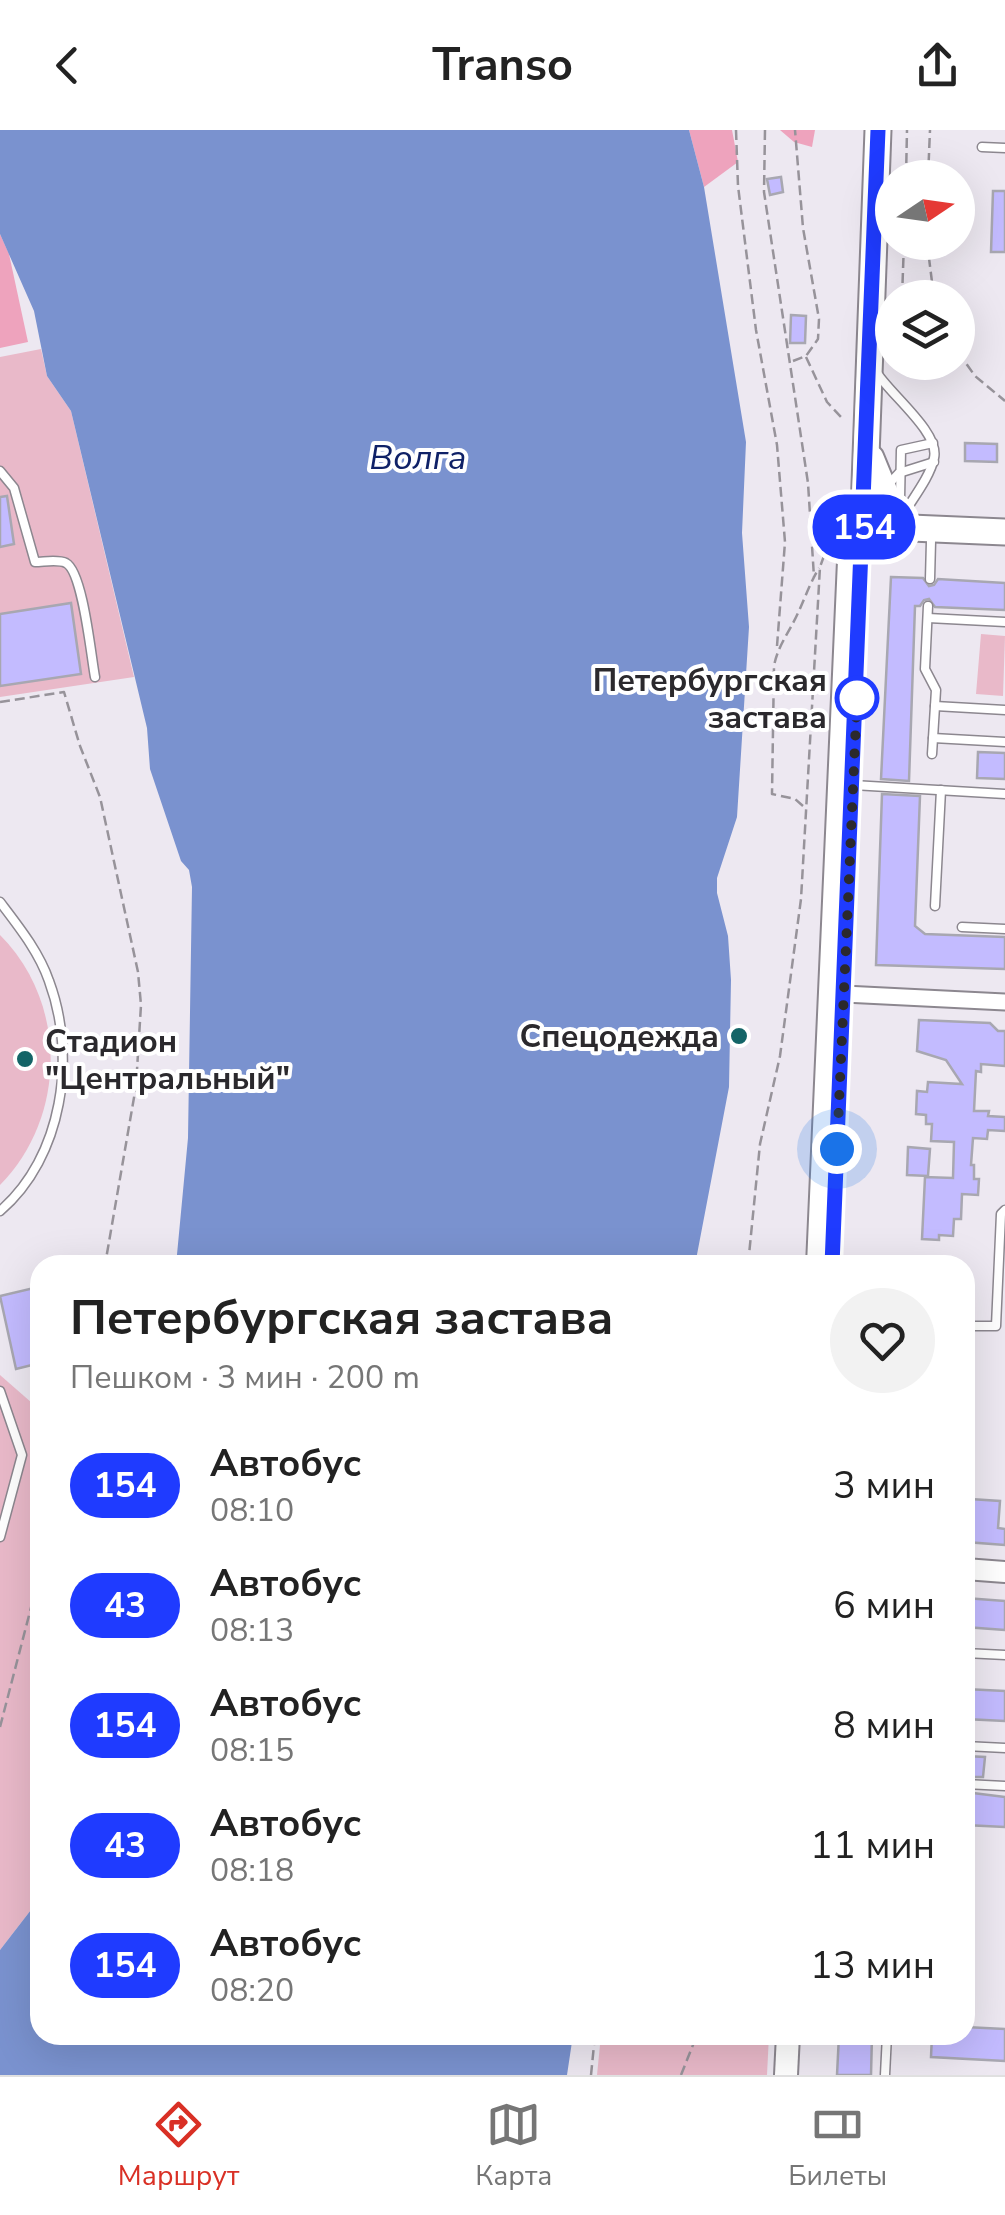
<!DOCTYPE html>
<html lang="ru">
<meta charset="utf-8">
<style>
:root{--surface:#fff;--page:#f2f2f2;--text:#222;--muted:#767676;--line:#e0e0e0;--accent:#d93025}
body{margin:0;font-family:"Nunito Sans",sans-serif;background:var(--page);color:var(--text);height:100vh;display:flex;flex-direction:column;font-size:38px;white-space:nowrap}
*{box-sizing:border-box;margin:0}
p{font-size:32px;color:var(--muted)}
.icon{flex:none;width:55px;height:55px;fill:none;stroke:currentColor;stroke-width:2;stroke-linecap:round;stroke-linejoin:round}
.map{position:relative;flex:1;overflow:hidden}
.side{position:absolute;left:30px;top:1125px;width:945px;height:790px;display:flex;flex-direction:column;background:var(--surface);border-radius:30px;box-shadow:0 10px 40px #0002}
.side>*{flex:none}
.badge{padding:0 20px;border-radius:32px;font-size:35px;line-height:65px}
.needle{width:65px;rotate:77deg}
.controls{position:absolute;left:875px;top:30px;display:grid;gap:20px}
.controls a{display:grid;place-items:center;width:100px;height:100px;border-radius:50%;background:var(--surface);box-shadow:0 10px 40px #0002;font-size:50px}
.you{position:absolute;width:50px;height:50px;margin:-25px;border:8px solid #fff;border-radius:50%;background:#1a73e8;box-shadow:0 0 0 15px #1a73e833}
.map>.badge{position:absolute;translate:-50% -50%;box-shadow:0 0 0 5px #fff}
.round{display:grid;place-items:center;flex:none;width:105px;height:105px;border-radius:52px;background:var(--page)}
.head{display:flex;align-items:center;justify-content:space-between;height:170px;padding:0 40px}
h1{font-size:48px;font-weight:700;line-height:75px}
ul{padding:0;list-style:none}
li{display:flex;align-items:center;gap:30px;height:120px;padding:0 40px}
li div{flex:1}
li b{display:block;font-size:38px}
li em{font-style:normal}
li .badge{min-width:110px;font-weight:700;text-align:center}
header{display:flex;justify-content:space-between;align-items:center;height:130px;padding:0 40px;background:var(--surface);font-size:45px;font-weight:700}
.tab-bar{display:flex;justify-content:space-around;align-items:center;height:140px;border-top:2px solid var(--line);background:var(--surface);font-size:28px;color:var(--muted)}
.tab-bar a{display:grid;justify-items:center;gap:5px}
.tab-bar .selected{color:var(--accent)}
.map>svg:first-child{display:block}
.green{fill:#e9b9c9}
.forest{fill:#eea3bd}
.water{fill:#7a92cf}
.building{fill:#c3bbff;stroke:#a8a7b1;stroke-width:2.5}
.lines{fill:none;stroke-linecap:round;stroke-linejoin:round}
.service-casing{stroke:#8c878f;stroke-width:11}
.minor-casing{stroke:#8c878f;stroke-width:19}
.tertiary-casing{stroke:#8c878f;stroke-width:24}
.secondary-casing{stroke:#8c878f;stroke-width:26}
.primary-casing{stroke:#8c878f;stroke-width:29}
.path{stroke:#97939a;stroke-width:2.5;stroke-dasharray:10 5;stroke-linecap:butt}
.service{stroke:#fff;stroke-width:8}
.minor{stroke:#fff;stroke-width:15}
.tertiary{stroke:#fff;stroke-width:20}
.secondary{stroke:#fff;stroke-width:22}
.primary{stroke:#fff;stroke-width:25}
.line-casing{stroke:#fff;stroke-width:22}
.line{stroke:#1f3bff;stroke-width:15}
.walk{stroke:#2b292d;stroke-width:10;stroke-dasharray:0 18}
.stop-dot{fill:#fff;stroke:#1f3bff;stroke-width:5}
.poi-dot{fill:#146467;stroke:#fff;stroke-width:4}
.labels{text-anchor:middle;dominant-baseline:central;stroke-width:8;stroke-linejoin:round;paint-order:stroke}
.stop-label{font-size:32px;font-weight:bold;fill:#2b292d;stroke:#fff;text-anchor:end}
.poi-label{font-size:32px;font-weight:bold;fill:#2b292d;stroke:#fff;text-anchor:end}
.water-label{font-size:35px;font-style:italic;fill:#0f2167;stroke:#fff}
</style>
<header><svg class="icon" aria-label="back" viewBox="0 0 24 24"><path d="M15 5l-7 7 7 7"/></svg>Transo<svg class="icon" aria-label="share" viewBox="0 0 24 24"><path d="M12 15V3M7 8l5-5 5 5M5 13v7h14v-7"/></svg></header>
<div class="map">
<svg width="1005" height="1945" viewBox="0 0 1005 1945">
<rect width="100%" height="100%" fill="#ede8f1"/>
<g class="green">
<path d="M41 219 47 246 71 281 134 547 0 567V227Z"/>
<path d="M981 504 1005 506 1003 566 976 564Z"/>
<path d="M0 805C68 873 67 987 0 1055Z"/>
<path d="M0 1245 40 1280V1737L34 1776 0 1820Z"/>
<path d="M601 1905H769L767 1945H597Z"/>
</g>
<g class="forest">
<path d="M689 0H732L738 32 704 57Z"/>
<path d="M780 0H815L812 17 794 12Z"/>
<path d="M0 104 9 124 28 212 0 218Z"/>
</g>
<g class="water">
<path d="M0 0H689L704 57 746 312 742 403 749 497 737 687 717 748V763L728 806 731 850 729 957 695 1135H176L188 1008 192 757 189 740 181 731 150 639 147 598 71 281 47 246 34 181 0 104Z"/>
<path d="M40 1737V1905H573L567 1945H0V1820L34 1776Z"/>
</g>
<g class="building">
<path d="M781 47 783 62 770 65 767 49Z"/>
<path d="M993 61H1005V122H991Z"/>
<path d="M791 185 806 186 805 213H790Z"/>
<path d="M965 313 997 314V332L965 331Z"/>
<path d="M7 366 14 414 0 417V367Z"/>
<path d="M891 447 923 448 929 456 934 455 938 449 1005 453V480L935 477 929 469 924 470 920 476H915L909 651 881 649Z"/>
<path d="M71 473 81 544 0 556V484Z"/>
<path d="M978 622 1005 623V649L977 648Z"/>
<path d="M882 664 920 666 915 796 925 804 1005 807V839L876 835Z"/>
<path d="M919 890 990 893 998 901H1005V936L981 934V942L976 941 974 981H989L988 986 1005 987V1001L988 1000 987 1009 973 1008 971 1035H974V1049H979L978 1065 962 1064 961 1089H954L953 1106 939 1105V1110L922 1109 925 1047 953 1048 954 1012 931 1011 932 994H926V985L916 984 917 961 927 962 928 952 962 954 946 930 917 921Z"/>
<path d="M908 1017 930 1019 928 1046 907 1045Z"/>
<path d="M38 1157 40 1233 16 1239 0 1166Z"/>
<path d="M970 1369 1000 1371 998 1398 1005 1399V1415L966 1412Z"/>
<path d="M965 1468 1005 1471V1500L965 1497Z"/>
<path d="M965 1559 1005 1561V1591L965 1589Z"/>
<path d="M965 1626 985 1627 983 1647H965Z"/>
<path d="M965 1662 1005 1667V1697L965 1695Z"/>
<path d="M965 1897 1005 1899V1931L931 1927 932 1905H965Z"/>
<path d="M839 1905H872L871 1945H837Z"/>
</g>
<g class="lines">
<defs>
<g id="service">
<path d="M982 17 1005 18"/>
<path d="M877 243C891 265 940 303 934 328 930 347 913 368 903 385"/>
<path d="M0 341 14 358 35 432C44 432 58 429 66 433 83 442 91 526 95 547"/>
<path d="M886 357 899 343 934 332"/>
<path d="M900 369 901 320 933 313"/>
<path d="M930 449 931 411"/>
<path d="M928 476 925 539 936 560 932 624"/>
<path d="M928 488 1005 492"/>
<path d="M935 576 1005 580"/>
<path d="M933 608 1005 612"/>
<path d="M853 655 1005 664"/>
<path d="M0 772C19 797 39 822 49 851 77 926 63 1027 0 1081"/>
<path d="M935 776 941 660"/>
<path d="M962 797 1005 799"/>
<path d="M965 1196H996L1001 1084 1005 1080"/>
<path d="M0 1261 22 1325 0 1407"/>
<path d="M965 1523 1005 1525"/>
<path d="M965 1616 1005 1618"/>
<path d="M965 1654 1005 1656"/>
<path d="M885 1945 887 1905"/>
</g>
<path id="minor" d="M844 864 1005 872"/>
<path id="tertiary" d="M965 1439 1005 1442"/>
<g id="secondary">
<path d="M818 1135 850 408"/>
<path d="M786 1945 788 1905"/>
</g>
<g id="primary">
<path d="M871 328 887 367 908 398"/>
<path d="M852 402 864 396 1005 402"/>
<path d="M863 408 878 0"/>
</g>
</defs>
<use href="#service" class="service-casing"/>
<use href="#minor" class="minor-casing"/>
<use href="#tertiary" class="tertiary-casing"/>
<use href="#secondary" class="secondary-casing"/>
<use href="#primary" class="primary-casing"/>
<g class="path">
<path d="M736 0 738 56 756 200 777 315 785 412 777 516"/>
<path d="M765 0 764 62 808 353 814 447"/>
<path d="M906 48 907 0"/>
<path d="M928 48 930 0"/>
<path d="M927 112 934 168"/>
<path d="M902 168 904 112"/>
<path d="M958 222 975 246 1005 271"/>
<path d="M806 227 827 272 841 287"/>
<path d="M793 231 806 226 818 209 819 189 803 98 795 0"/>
<path d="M900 236V232"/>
<path d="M0 572 64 562 80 616 100 667 138 842 141 875 136 956 105 1135"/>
<path d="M803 676 795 669 772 664 774 536C778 515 789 503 798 483 805 468 810 453 819 438"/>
<path d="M748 1135 760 1014 780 926 801 769 820 437 829 412"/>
<path d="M0 1597 40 1443"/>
<path d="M591 1945 595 1905"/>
<path d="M681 1945 697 1905"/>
</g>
<use href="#service" class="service"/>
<use href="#minor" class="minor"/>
<use href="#tertiary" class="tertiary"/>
<use href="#secondary" class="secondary"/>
<use href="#primary" class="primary"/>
</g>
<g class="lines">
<defs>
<path id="line" d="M832 1135 878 0"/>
</defs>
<use href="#line" class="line-casing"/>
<use href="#line" class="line"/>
<path class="walk" d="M837 1019 857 568"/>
</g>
<circle class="stop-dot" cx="857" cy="568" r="20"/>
<g class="poi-dot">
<circle cx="739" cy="906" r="10"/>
<circle cx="25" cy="929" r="10"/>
</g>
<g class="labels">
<g class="stop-label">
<text x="827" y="550">Петербургская<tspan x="827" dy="37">застава</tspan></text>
</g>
<g class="poi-label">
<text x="719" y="906">Спецодежда</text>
<text x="45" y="911" text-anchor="start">Стадион<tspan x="45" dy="37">"Центральный"</tspan></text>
</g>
<g class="water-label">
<text x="418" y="327">Волга</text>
</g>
</g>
</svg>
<div class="controls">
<a><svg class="needle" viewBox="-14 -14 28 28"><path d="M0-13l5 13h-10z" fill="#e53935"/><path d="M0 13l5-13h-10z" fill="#767676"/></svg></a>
<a><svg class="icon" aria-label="layers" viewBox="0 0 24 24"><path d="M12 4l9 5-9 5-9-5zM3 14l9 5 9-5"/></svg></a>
</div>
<div class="you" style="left:837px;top:1019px"></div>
<b class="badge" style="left:864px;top:397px;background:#1f3bff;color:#fff">154</b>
<section class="side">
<div class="head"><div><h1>Петербургская застава</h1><p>Пешком · 3 мин · 200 m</p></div><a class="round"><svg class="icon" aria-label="heart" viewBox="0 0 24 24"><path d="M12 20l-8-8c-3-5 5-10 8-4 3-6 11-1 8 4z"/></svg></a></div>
<ul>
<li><span class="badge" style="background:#1f3bff;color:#fff">154</span><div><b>Автобус</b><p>08:10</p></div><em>3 мин</em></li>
<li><span class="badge" style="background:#1f3bff;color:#fff">43</span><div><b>Автобус</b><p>08:13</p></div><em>6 мин</em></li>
<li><span class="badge" style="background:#1f3bff;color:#fff">154</span><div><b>Автобус</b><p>08:15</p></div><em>8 мин</em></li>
<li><span class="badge" style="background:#1f3bff;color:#fff">43</span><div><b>Автобус</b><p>08:18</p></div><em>11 мин</em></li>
<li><span class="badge" style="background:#1f3bff;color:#fff">154</span><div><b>Автобус</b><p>08:20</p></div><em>13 мин</em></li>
</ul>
</section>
</div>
<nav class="tab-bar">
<a class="selected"><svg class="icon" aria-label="directions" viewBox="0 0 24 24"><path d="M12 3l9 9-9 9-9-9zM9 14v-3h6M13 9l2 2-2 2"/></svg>Маршрут</a>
<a><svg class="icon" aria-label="map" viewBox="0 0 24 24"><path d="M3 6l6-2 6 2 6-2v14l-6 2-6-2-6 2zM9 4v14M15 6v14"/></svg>Карта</a>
<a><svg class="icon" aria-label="tickets" viewBox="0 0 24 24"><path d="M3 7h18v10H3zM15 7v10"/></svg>Билеты</a>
</nav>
